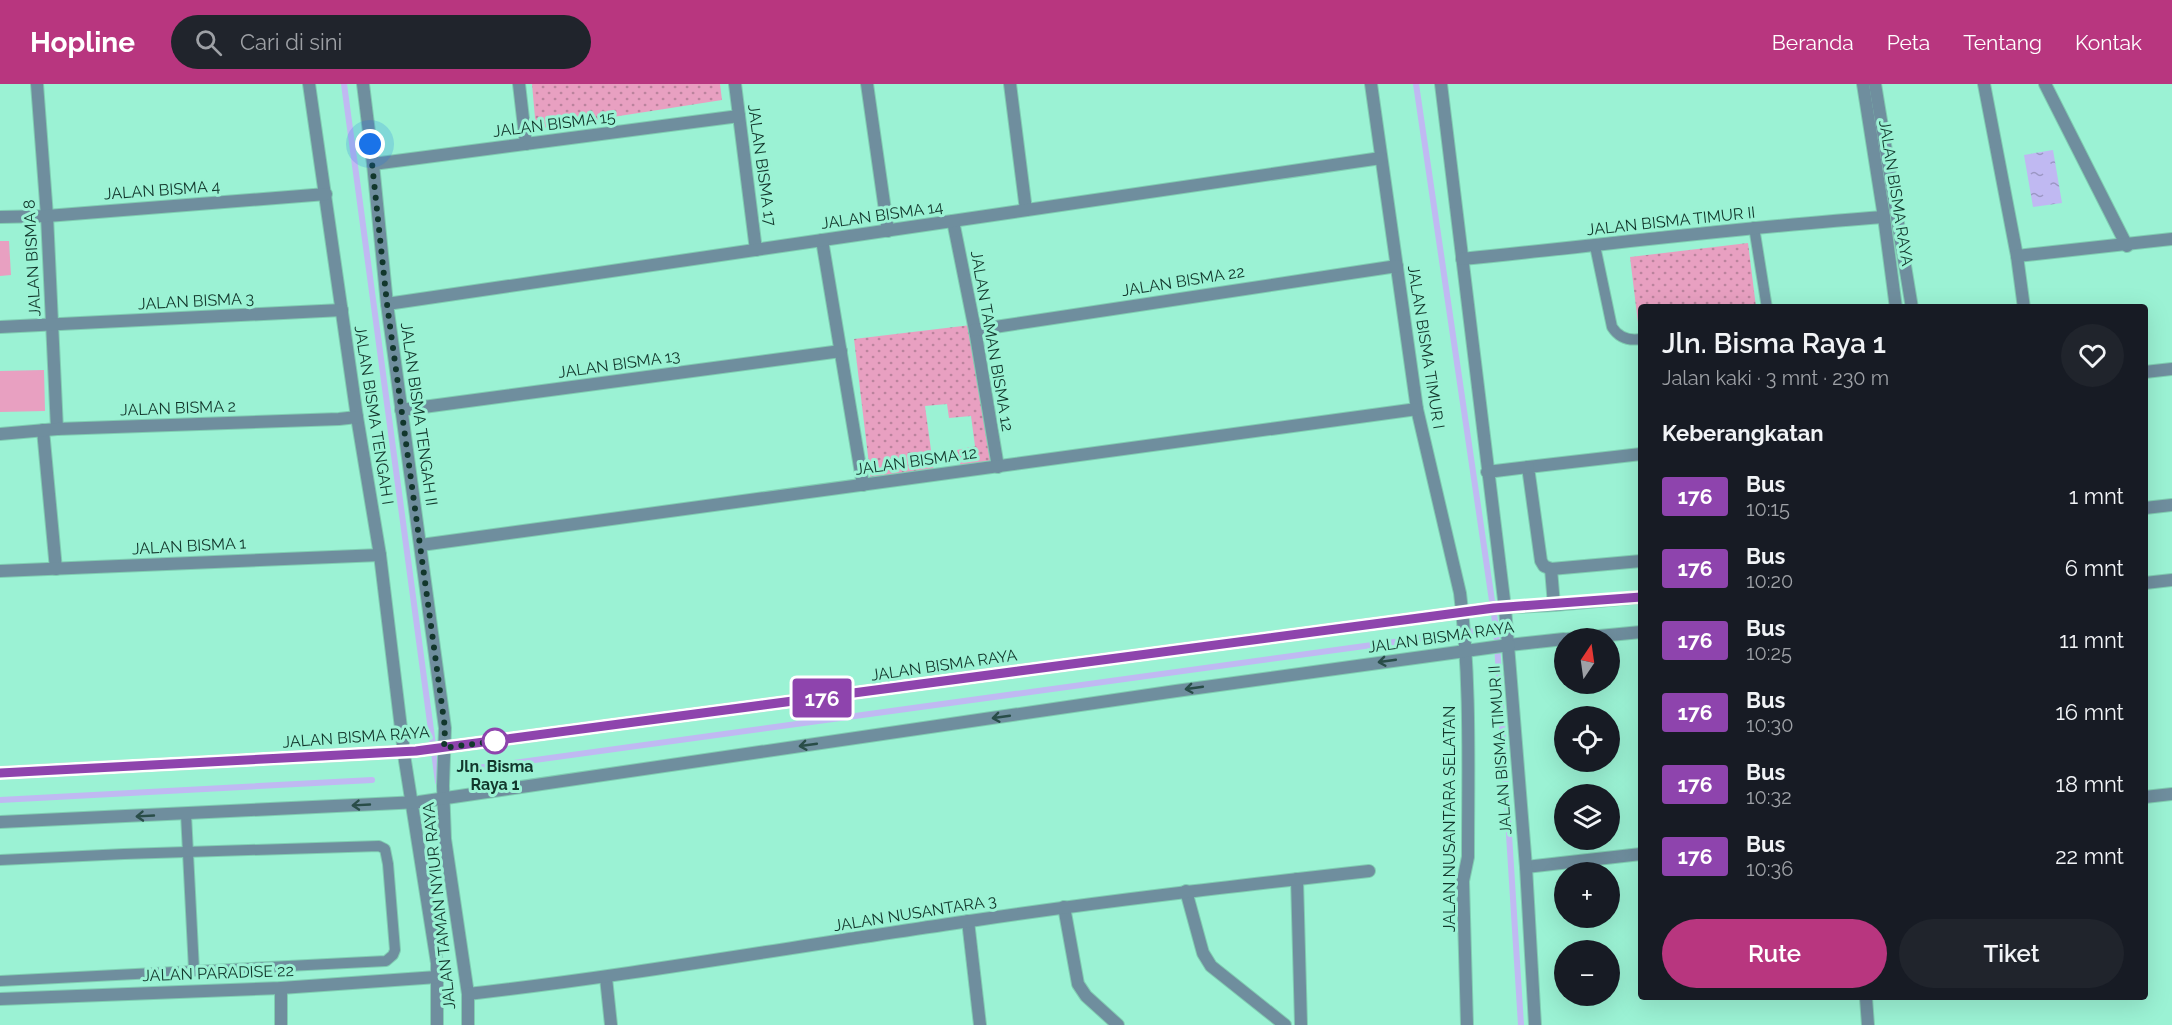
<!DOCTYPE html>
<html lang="id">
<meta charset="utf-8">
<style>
:root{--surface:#171b24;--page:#20242c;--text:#f1f3f6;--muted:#9ea1a6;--accent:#b8367f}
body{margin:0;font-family:Raleway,sans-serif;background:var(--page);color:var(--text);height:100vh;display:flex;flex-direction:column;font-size:22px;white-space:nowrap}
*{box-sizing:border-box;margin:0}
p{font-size:20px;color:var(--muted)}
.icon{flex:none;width:33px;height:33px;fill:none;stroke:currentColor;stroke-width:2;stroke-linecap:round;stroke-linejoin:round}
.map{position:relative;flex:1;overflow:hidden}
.details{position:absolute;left:1638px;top:220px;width:510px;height:696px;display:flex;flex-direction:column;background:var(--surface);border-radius:6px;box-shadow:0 6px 24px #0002}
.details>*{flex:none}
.badge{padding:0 12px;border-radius:4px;font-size:21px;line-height:39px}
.needle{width:39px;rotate:13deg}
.buttons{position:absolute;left:1554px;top:544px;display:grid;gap:12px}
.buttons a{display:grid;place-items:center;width:66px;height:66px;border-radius:50%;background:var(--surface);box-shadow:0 6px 24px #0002;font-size:30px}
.you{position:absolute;width:30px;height:30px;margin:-15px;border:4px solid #fff;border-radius:50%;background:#1a73e8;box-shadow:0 0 0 9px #1a73e833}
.map>.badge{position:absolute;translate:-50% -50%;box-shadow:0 0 0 3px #fff}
h2{padding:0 24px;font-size:22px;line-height:54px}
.round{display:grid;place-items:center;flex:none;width:63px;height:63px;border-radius:32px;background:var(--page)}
.head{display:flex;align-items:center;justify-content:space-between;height:102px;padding:0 24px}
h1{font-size:28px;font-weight:600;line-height:45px}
.cta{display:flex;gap:12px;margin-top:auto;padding:12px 24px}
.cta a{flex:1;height:69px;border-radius:36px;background:var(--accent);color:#fff;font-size:24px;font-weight:600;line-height:69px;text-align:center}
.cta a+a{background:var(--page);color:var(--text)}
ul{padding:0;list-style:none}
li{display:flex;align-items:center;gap:18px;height:72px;padding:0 24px}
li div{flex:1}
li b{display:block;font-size:22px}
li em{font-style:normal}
li .badge{min-width:66px;font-weight:700;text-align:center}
header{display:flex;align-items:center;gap:36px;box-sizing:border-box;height:84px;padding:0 30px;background:var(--accent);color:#fff}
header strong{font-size:28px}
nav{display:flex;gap:33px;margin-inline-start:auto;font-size:21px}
.search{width:420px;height:54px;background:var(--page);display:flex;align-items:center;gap:15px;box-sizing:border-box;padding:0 21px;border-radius:33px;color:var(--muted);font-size:22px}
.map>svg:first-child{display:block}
.green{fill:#e8a0c1}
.park{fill:url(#park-dots)}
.water{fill:url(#water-ripples)}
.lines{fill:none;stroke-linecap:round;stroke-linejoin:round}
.stream{stroke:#c0b9f2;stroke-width:6}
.service-casing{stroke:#80cdb2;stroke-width:12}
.minor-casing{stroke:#80cdb2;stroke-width:14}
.tertiary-casing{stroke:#80cdb2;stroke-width:14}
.service{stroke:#6f8e9e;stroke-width:10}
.minor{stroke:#6f8e9e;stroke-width:12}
.tertiary{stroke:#6f8e9e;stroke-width:12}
.oneway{stroke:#294d48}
.line-casing{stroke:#fff;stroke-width:14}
.line{stroke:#8e44ad;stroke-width:9}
.walk{stroke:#12372c;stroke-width:6;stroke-dasharray:0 10.8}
.stop-dot{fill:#fff;stroke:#8e44ad;stroke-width:3}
.labels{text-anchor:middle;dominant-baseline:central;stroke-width:6;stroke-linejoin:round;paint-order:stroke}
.street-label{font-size:16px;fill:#12372c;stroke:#9bf2d4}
.stop-label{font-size:16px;font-weight:bold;fill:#12372c;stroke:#9bf2d4}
</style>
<header>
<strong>Hopline</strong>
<div class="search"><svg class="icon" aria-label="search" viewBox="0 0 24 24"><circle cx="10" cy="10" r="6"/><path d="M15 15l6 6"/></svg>Cari di sini</div>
<nav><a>Beranda</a><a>Peta</a><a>Tentang</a><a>Kontak</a></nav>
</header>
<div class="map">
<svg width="2172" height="941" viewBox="0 0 2172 941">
<defs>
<pattern id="park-dots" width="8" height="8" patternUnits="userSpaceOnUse" patternTransform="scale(1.5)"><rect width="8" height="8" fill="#e8a0c1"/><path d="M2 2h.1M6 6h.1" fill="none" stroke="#bb839d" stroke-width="1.8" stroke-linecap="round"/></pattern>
<pattern id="water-ripples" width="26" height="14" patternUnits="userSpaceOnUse" patternTransform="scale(1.5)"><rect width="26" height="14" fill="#c0b9f2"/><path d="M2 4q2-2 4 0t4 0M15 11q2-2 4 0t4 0" fill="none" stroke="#9b97c4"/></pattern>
</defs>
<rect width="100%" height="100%" fill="#9bf2d4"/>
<g class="green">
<path d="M0 157H9L11 191 0 192Z"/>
<path d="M44 286 45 327 0 328V287Z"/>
</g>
<g class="park">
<path d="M532 0H720L722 16 536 45Z"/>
<path d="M1748 159 1756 223 1641 224V239H1638L1630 173Z"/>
<path d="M971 241 994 377 961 383 957 366 975 362 971 332 949 334 947 320 925 322 934 388 871 397 854 255Z"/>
</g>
<path class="water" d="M2053 66 2062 119 2033 123 2024 71Z"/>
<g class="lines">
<g class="stream">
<path d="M344 0 438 698"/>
<path d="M1416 0 1496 544 1521 941"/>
<path d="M462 686 1496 544"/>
<path d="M0 716 372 696"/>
</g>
<defs>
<g id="service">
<path d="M1754 143 1767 224"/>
<path d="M1595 162 1612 243C1619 254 1629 257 1641 255"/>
<path d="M186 730 194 886"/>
<path d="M0 776 124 770 379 762 385 765 388 780 395 866 393 871 386 877 0 897"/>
</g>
<g id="minor">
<path d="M37 0 47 132 57 345"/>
<path d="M309 0 357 333 380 471 405 677 437 879V941"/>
<path d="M363 0 373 80 387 220 445 644 443 702 445 755 468 910V941"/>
<path d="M519 0 526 60"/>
<path d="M735 0 756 166"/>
<path d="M867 0 888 147"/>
<path d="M1010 0 1026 126"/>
<path d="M1371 0 1417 325 1460 509C1471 596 1468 685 1468 773L1463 797 1467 941"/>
<path d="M1441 0 1505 524"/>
<path d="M1875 0 1912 224"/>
<path d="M1984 0 2017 172 2024 224"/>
<path d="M2045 0 2127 162"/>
<path d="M373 80 739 32"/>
<path d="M0 133 47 132 326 110"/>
<path d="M953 137 975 246 998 383"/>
<path d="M822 156 863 401"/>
<path d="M2017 172 2172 155"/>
<path d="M1462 175C1603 161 1743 143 1884 133"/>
<path d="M387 220 1381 74"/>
<path d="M0 243 342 226"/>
<path d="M975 246 1397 182"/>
<path d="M2145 288 2172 285"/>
<path d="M401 326 841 267"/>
<path d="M43 346 56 485"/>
<path d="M0 350 57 345 339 335 357 333"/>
<path d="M1641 370 1528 383 1541 477 1544 482 1551 485 1641 477"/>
<path d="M1487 388 1528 383"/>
<path d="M2145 424 2172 421"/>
<path d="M421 461 1417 325"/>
<path d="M1551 485 1554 521"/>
<path d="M0 487 380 471"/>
<path d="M2145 499 2172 496"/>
<path d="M1568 555 1641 548"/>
<path d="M1509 561 1564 555"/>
<path d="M2145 713 2172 710"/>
<path d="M1526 783 1641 770"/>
<path d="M1297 795 1301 941"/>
<path d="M1186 807 1203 869 1211 882 1285 941"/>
<path d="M1064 823 1078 900 1086 912 1118 941"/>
<path d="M968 837 980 941"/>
<path d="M606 894 611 941"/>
<path d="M281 904V941"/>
<path d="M468 910C636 891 802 861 970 837 1103 817 1236 802 1369 787"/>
<path d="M1866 914 1868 941"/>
<path d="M0 915 281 904 437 893"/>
</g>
<g id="tertiary">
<path d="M1863 0 1884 133 1896 224"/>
<path d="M1505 524 1526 783 1535 941"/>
<path d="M0 689 416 667 1494 524 1554 521 1641 513"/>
<path d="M0 738 419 718 1176 607 1509 561"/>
</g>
</defs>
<use href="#service" class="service-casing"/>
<use href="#minor" class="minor-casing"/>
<use href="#tertiary" class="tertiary-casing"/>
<use href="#service" class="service"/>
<use href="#minor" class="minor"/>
<use href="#tertiary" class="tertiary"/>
</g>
<defs><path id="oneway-shaft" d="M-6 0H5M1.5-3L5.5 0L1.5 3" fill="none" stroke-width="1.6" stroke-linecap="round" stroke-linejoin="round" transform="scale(1.5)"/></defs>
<g class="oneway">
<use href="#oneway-shaft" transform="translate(1387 577) rotate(172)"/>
<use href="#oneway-shaft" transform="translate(1194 604) rotate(172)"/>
<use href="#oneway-shaft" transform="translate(1001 633) rotate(172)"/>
<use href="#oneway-shaft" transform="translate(808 661) rotate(172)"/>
<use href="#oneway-shaft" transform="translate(361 721) rotate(177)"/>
<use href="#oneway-shaft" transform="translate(145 732) rotate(177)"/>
</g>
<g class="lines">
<defs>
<path id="line" d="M0 689 416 667 1494 524 1641 513"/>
</defs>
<use href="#line" class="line-casing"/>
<use href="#line" class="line"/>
<path class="walk" d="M370 60 387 220 445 644 444 664 495 657"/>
</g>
<circle class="stop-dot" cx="495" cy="657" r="12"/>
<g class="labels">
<g class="street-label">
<text transform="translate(554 40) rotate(-7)">JALAN BISMA 15</text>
<text transform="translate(762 81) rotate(82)">JALAN BISMA 17</text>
<text transform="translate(162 106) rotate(-4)">JALAN BISMA 4</text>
<text transform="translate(1896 109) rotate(81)">JALAN BISMA RAYA</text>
<text transform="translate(882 131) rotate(-8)">JALAN BISMA 14</text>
<text transform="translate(1671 137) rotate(-6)">JALAN BISMA TIMUR II</text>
<text transform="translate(32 174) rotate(-93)">JALAN BISMA 8</text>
<text transform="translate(1183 197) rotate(-9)">JALAN BISMA 22</text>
<text transform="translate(196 217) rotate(-3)">JALAN BISMA 3</text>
<text transform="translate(992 257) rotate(80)">JALAN TAMAN BISMA 12</text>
<text transform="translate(1426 263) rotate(81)">JALAN BISMA TIMUR I</text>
<text transform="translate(619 280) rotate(-8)">JALAN BISMA 13</text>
<text transform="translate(178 324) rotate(-2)">JALAN BISMA 2</text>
<text transform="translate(419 330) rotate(82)">JALAN BISMA TENGAH II</text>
<text transform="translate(374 331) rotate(81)">JALAN BISMA TENGAH I</text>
<text transform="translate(916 377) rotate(-8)">JALAN BISMA 12</text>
<text transform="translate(189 462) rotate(-3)">JALAN BISMA 1</text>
<text transform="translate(1441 553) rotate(-8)">JALAN BISMA RAYA</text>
<text transform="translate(944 581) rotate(-8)">JALAN BISMA RAYA</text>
<text transform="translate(356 653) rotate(-4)">JALAN BISMA RAYA</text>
<text transform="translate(1500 666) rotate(-94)">JALAN BISMA TIMUR II</text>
<text transform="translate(1449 735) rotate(-90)">JALAN NUSANTARA SELATAN</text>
<text transform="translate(439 822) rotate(-96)">JALAN TAMAN NYIUR RAYA</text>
<text transform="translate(915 829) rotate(-9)">JALAN NUSANTARA 3</text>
<text transform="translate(218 889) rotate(-2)">JALAN PARADISE 22</text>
</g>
<g class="stop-label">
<text x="495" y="682">Jln. Bisma<tspan x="495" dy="18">Raya 1</tspan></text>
</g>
</g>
</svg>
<div class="buttons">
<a><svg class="needle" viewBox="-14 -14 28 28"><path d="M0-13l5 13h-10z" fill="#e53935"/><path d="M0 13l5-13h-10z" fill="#9ea1a6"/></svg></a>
<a><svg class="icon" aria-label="locate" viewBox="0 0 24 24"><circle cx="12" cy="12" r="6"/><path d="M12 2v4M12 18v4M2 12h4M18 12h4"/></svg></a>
<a><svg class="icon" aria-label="layers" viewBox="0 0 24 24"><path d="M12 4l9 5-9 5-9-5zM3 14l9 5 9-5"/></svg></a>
<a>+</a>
<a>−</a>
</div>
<div class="you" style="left:370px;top:60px"></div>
<b class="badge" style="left:822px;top:614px;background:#8e44ad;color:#fff">176</b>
<section class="details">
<div class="head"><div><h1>Jln. Bisma Raya 1</h1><p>Jalan kaki · 3 mnt · 230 m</p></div><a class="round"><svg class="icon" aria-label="heart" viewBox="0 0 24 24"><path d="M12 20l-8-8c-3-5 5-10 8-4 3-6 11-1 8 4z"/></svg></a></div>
<h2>Keberangkatan</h2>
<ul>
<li><span class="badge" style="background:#8e44ad;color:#fff">176</span><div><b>Bus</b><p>10:15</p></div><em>1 mnt</em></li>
<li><span class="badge" style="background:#8e44ad;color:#fff">176</span><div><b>Bus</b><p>10:20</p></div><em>6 mnt</em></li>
<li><span class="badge" style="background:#8e44ad;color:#fff">176</span><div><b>Bus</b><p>10:25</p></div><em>11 mnt</em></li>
<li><span class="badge" style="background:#8e44ad;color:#fff">176</span><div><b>Bus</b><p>10:30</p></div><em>16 mnt</em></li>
<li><span class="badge" style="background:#8e44ad;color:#fff">176</span><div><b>Bus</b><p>10:32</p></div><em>18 mnt</em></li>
<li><span class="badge" style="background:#8e44ad;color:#fff">176</span><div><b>Bus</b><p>10:36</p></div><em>22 mnt</em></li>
</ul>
<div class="cta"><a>Rute</a><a>Tiket</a></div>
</section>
</div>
